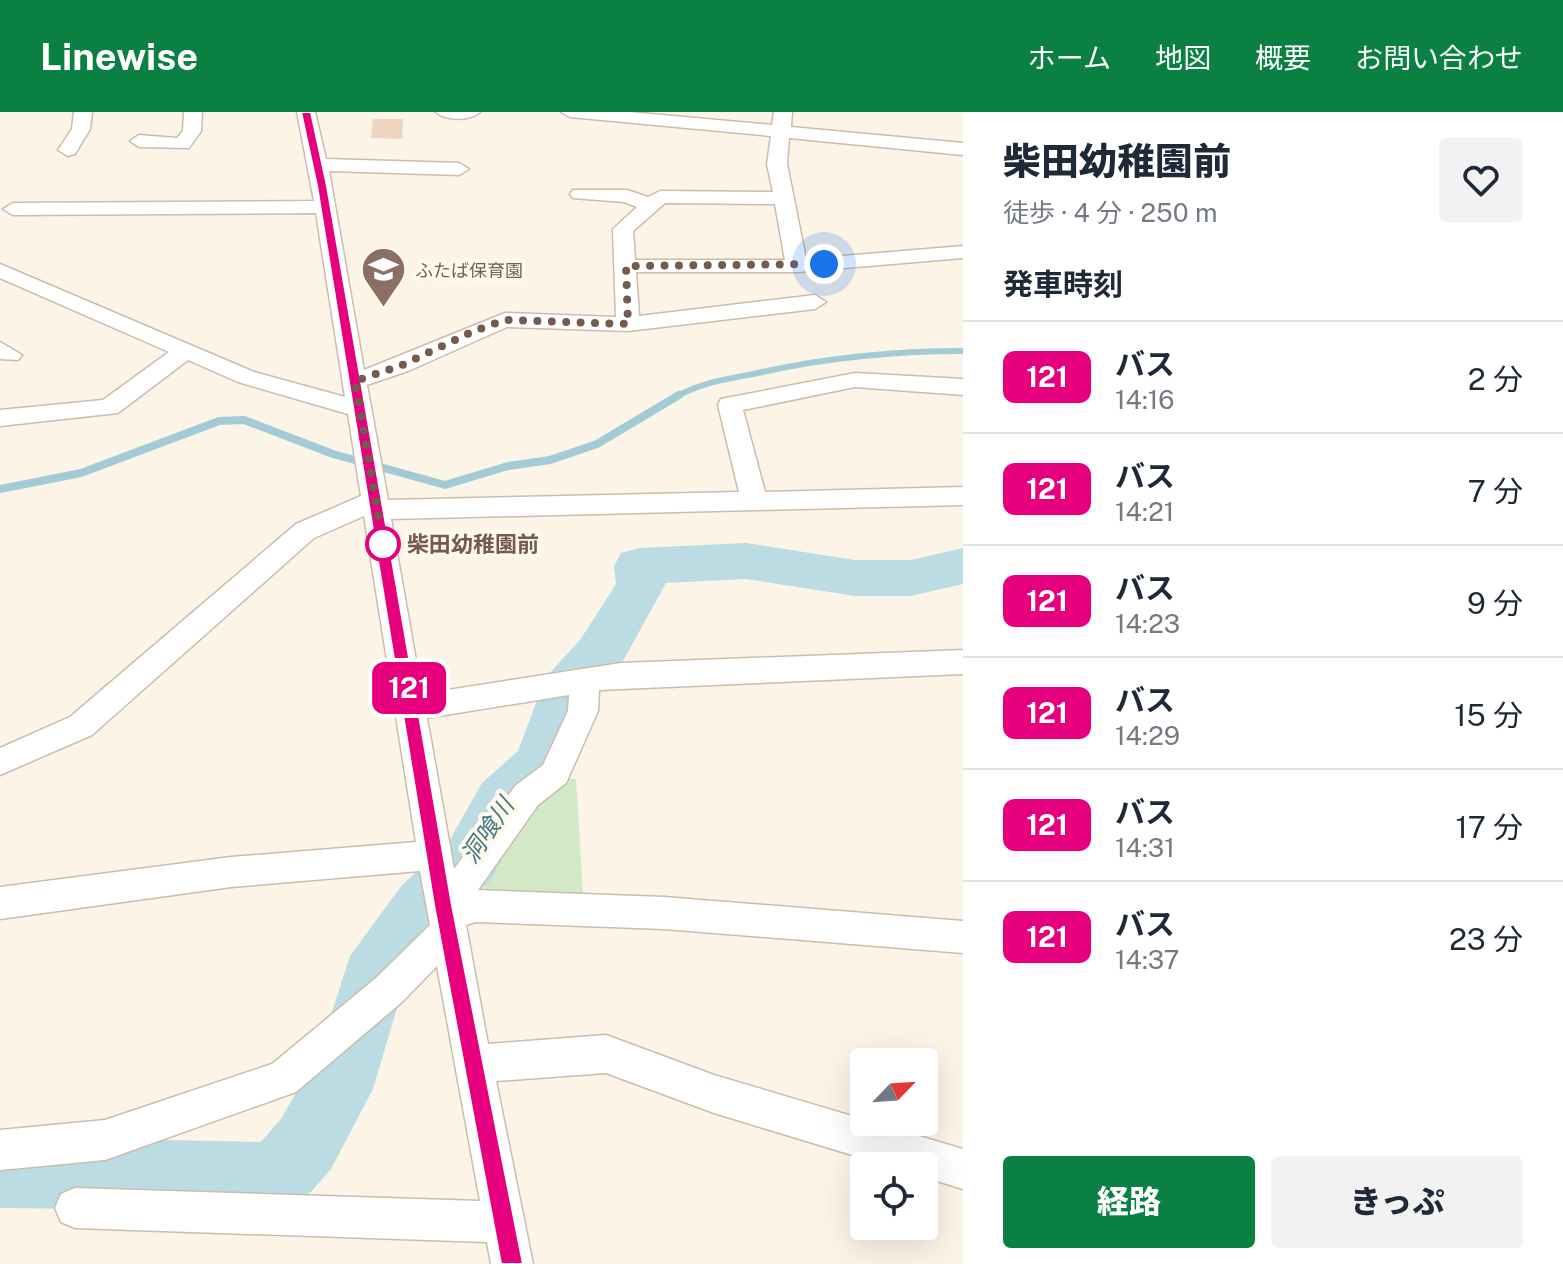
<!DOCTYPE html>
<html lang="ja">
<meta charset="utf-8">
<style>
:root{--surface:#fff;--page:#f2f2f3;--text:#1f2937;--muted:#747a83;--line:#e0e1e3;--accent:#0b8043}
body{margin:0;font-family:"Public Sans","Noto Sans JP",sans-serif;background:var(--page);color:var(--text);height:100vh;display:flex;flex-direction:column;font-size:30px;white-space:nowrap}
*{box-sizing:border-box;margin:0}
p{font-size:26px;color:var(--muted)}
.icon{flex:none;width:44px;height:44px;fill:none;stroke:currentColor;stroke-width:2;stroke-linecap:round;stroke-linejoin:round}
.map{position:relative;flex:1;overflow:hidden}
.drawer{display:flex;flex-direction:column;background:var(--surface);width:600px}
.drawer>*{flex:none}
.badge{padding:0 16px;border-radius:12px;font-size:28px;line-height:52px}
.needle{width:52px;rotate:65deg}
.tools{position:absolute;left:850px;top:936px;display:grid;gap:16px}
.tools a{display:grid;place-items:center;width:88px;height:88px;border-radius:8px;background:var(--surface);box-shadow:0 8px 32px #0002;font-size:40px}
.you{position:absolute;width:40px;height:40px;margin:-20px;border:6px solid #fff;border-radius:50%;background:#1a73e8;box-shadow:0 0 0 12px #1a73e833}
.map>.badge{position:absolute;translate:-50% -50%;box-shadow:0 0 0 4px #fff}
h2{padding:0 40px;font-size:30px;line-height:72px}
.round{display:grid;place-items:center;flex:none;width:84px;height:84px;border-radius:8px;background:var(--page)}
.overview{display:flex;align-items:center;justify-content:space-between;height:136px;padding:0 40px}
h1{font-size:38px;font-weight:800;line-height:60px}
.button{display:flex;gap:16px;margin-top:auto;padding:16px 40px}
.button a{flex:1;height:92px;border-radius:8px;background:var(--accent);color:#fff;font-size:32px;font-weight:800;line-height:92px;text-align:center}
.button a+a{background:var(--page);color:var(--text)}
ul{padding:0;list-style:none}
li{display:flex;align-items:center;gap:24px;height:112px;padding:0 40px;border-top:2px solid var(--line)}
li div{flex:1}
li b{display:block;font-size:30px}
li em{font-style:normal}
li .badge{min-width:88px;font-weight:700;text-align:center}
header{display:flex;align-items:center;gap:48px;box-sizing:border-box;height:112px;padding:0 40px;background:var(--accent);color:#fff}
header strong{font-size:38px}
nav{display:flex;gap:44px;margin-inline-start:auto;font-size:28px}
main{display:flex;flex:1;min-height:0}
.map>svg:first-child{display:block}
.green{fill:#d2e8c6}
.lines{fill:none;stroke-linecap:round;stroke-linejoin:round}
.stream-far1{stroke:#a3cbd5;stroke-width:6}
.stream{stroke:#a3cbd5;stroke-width:8}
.river{fill:#bcdce4;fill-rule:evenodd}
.building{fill:#efd5c0}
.minor-casing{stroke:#ccbcad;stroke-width:3}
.minor{fill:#fff;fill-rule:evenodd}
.line{fill:#e6007e;stroke:#fff;stroke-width:2}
.walk{stroke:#735c4d;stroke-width:8;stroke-dasharray:0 14.4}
.stop-dot{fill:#fff;stroke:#e6007e;stroke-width:4}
.labels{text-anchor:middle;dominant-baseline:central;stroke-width:8;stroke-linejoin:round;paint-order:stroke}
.far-education-label{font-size:18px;fill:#785e54;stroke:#fef8ed;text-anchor:start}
.stop-label{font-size:22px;font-weight:bold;fill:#735c4d;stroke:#fef8ed;text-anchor:start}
.water-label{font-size:24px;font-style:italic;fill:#477885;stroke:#fef8ed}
</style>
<header>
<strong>Linewise</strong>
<nav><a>ホーム</a><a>地図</a><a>概要</a><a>お問い合わせ</a></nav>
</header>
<main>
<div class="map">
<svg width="963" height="1152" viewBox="0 0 963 1152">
<rect width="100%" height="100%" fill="#fbf4e7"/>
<path class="green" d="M563 667H576L583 782 485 779C482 742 536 690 563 667Z"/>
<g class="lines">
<path class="stream-far1" d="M676 285C700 271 726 267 753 262 823 246 891 239 963 239"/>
<path class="stream" d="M0 377 81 361 219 309 244 308 333 342 445 373 508 354 550 348 597 332 679 283"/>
<path class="river" d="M746 431 855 448H911L963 436V472L911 484H855L746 467 666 471 618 558 590 589 580 630 558 673 524 707 490 769 446 813 402 879 373 977 331 1057 311 1080 264 1105 185 1098 0 1096V1024L261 1030 281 1007 319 940 350 844 402 773 448 731 482 671 518 639 546 565 580 528 611 480 616 472 614 454 621 441 639 436Z"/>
</g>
<path class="building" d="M373 7H403L402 27 371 26Z"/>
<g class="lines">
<defs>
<g id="minor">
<path d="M74 0H92L90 17 75 42 68 44 58 38 72 17Z"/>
<path d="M184 0H202L201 19 189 36 139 35 130 29 139 23 177 26 183 19Z"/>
<path d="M297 0H315L326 47 459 51 469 57 459 63 329 59 364 258 505 201 616 205 613 117 637 95 624 90 573 86 570 82 573 78H627L648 85 660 79 773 80 767 52 771 24 570 5 561 0H629L772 13 774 0H792L791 15 963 31V43L789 26 787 52 806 147 963 134V146L797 160H636L639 204 815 183 826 190 815 197 628 219 507 215 408 259 367 273 388 388 739 380 718 293 721 287 855 261 963 267V283L855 275 743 298 765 380 963 375V393L391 407 422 582 621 551 963 538V562L599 578 598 599 566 671 538 693 478 778 664 785 963 809V841L664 817 476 810 466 813 488 932 606 923 714 963 963 1037V1077L924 1065V1054H888L714 1001 606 961 496 969 533 1152H491L487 1130 75 1116 61 1110 55 1096 61 1082 75 1076 480 1089 437 854 402 890 296 980 105 1048 0 1058V1018L105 1008 272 952 376 866 430 813 420 759 231 775 0 807V775L231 745 416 730 364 404 314 426 92 623 0 663V636L70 605 296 412 361 384 348 302 238 270 188 248 118 301 0 314V298L103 288 169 240 0 166V152L254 260 345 285 316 101 13 103 3 97 13 91 314 89ZM665 91 775 92 785 148H635L633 119ZM569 583 568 599 543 653 516 673 454 757 427 606Z"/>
<path d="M436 0H480C471 9 445 9 436 0Z"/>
<path d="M0 230 22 243 18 248 0 247Z"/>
</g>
</defs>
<use href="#minor" class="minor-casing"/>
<use href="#minor" class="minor"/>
</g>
<path class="line" d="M301 0H311L327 74 452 793 523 1152H501L434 793 317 74Z"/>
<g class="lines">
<path class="walk" d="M383 432 355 269 400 254 474 219 505 208 628 212 626 154 824 152"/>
</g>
<defs>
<symbol id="school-pin" viewBox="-11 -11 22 30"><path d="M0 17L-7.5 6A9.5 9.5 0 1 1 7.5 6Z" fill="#8d6e63" stroke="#fef8ed"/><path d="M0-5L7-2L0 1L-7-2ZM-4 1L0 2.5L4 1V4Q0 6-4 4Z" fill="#fff"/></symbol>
</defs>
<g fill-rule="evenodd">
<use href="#school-pin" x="358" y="132" width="51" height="69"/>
</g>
<circle class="stop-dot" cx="383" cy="432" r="16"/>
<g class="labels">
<g class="far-education-label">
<text x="415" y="158">ふたば保育園</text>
</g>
<g class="stop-label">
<text x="407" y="432">柴田幼稚園前</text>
</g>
<g class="water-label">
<text transform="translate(487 718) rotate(-56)">洞喰川</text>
</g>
</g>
</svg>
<div class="tools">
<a><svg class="needle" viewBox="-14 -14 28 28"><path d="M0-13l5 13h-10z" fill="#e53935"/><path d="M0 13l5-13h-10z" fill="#747a83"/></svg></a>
<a><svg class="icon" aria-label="locate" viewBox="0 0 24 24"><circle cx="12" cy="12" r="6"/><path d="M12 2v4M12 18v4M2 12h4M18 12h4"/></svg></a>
</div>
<div class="you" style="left:824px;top:152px"></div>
<b class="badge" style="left:409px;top:576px;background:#e6007e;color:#fff">121</b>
</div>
<section class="drawer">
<div class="overview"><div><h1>柴田幼稚園前</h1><p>徒歩 · 4 分 · 250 m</p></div><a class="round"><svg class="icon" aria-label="heart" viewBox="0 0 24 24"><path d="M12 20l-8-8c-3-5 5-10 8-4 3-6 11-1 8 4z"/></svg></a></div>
<h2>発車時刻</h2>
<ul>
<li><span class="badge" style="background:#e6007e;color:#fff">121</span><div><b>バス</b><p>14:16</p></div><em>2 分</em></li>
<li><span class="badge" style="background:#e6007e;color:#fff">121</span><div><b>バス</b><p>14:21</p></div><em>7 分</em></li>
<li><span class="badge" style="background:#e6007e;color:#fff">121</span><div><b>バス</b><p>14:23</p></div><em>9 分</em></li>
<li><span class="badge" style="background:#e6007e;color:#fff">121</span><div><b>バス</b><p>14:29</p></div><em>15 分</em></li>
<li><span class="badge" style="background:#e6007e;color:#fff">121</span><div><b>バス</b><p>14:31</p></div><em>17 分</em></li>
<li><span class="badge" style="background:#e6007e;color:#fff">121</span><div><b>バス</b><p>14:37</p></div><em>23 分</em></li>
</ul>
<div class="button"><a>経路</a><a>きっぷ</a></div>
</section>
</main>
